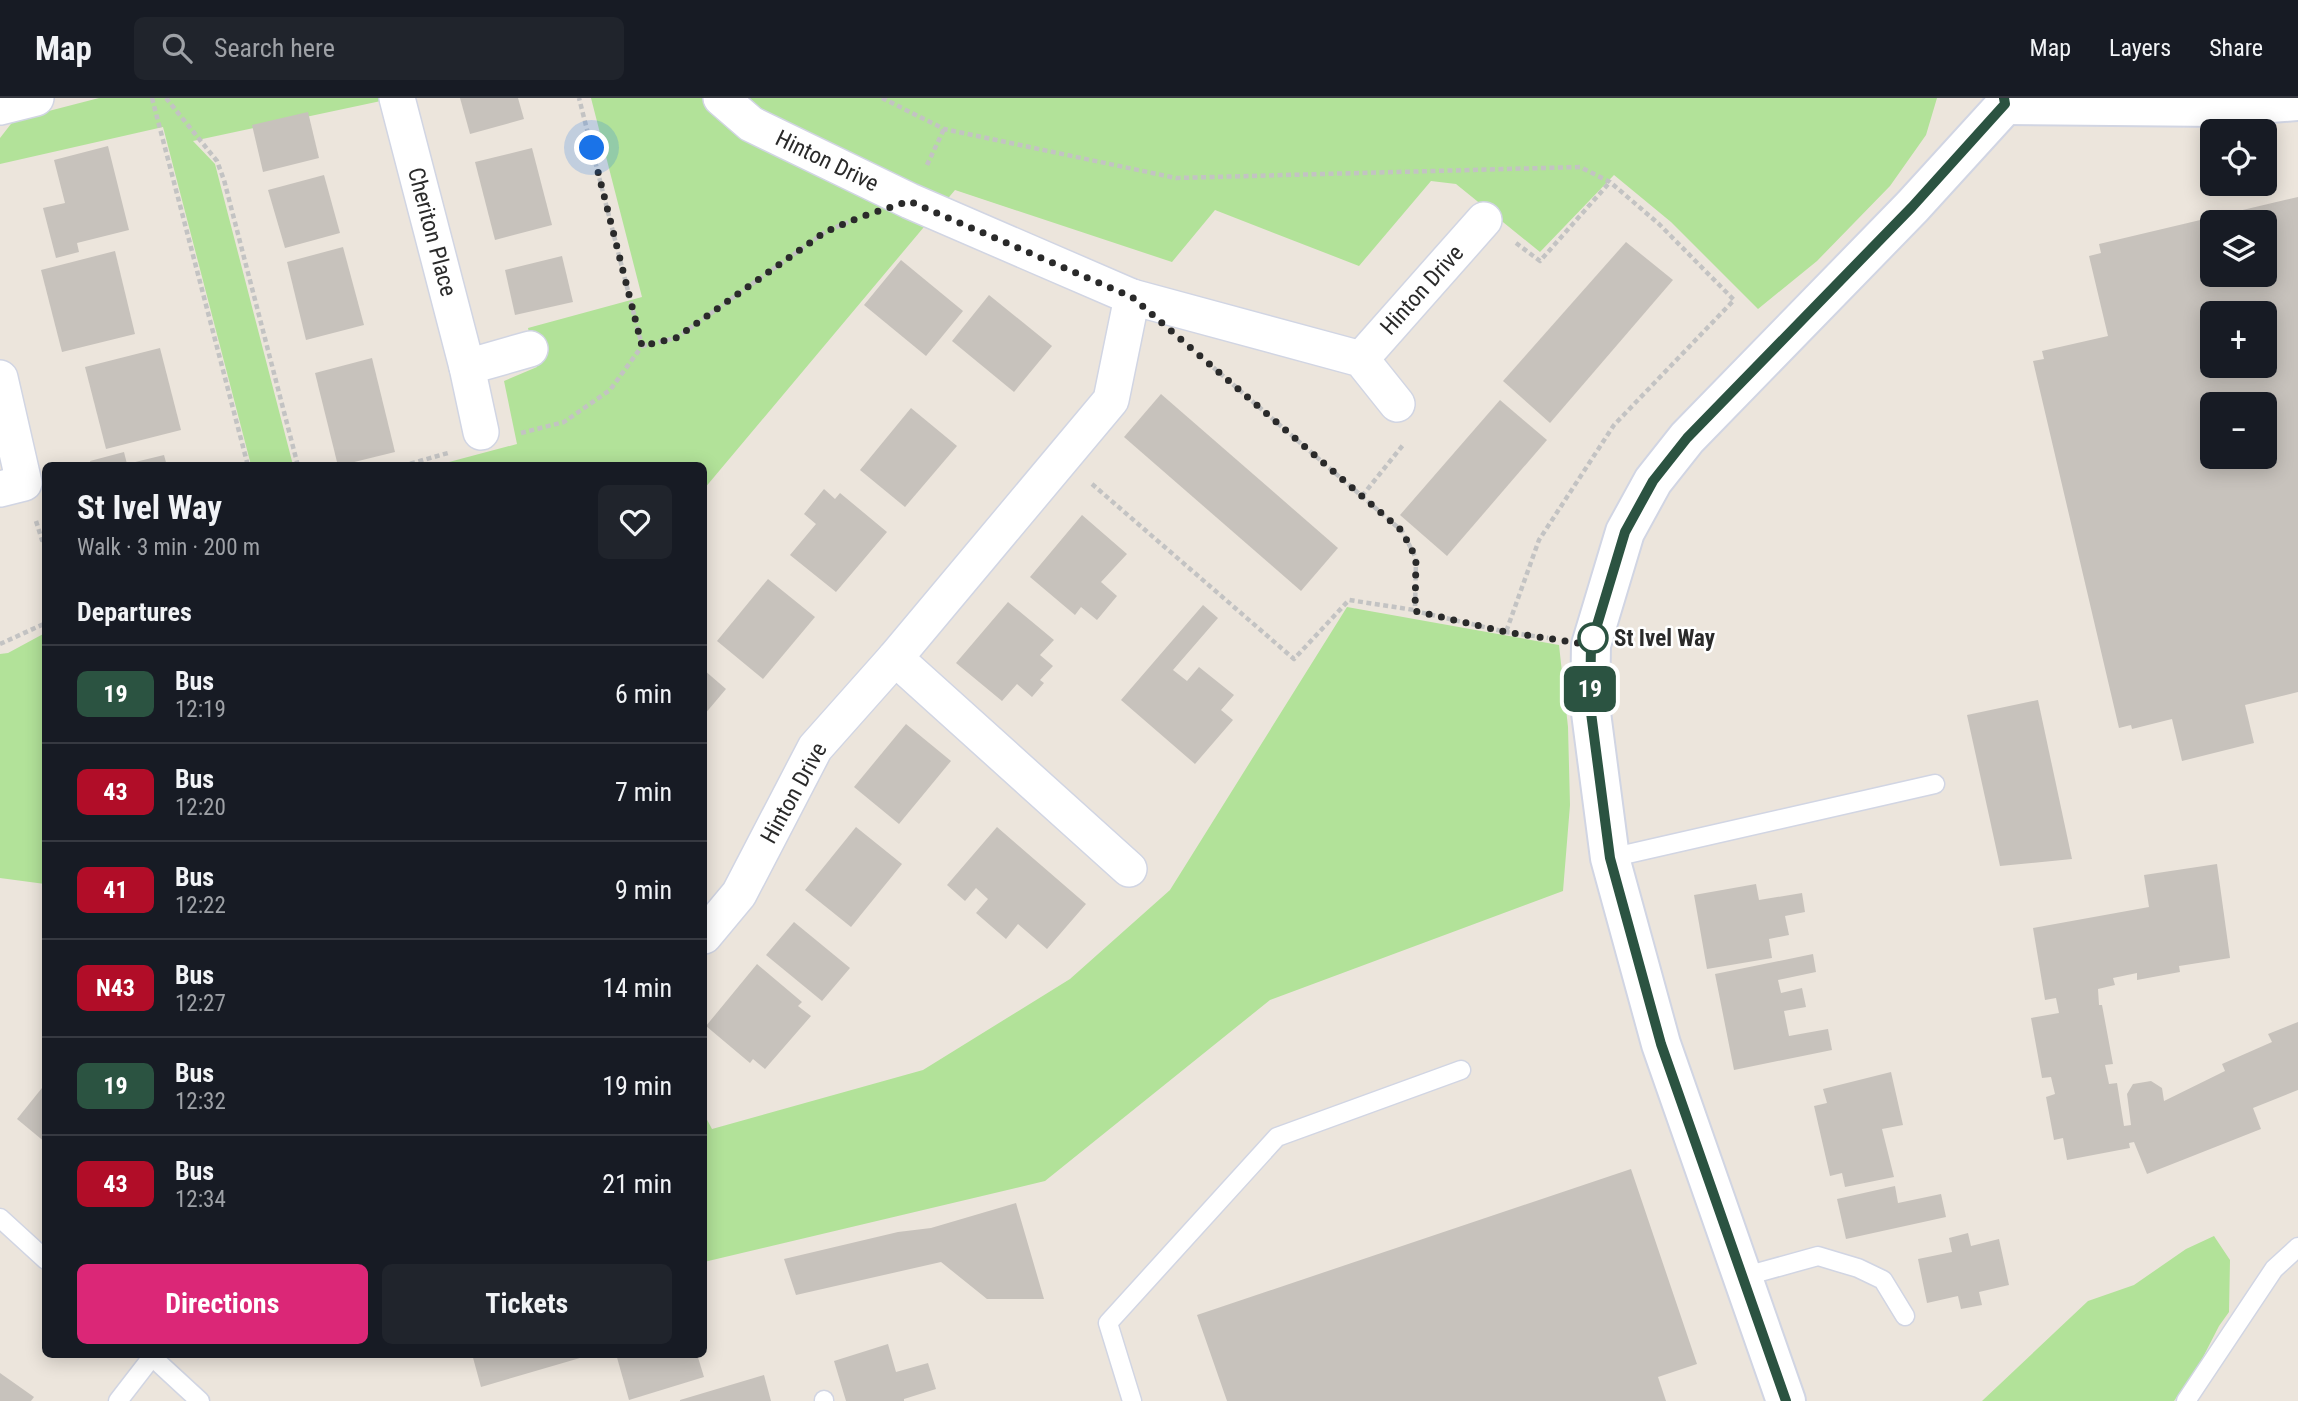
<!DOCTYPE html>
<meta charset="utf-8">
<style>
:root{--surface:#171b24;--page:#20242c;--text:#f1f3f6;--muted:#9ea1a6;--line:#363941;--accent:#db2777}
body{margin:0;font-family:"Roboto Condensed",sans-serif;background:var(--page);color:var(--text);height:100vh;display:flex;flex-direction:column;font-size:26px;white-space:nowrap}
*{box-sizing:border-box;margin:0}
p{font-size:23px;color:var(--muted)}
.icon{flex:none;width:38px;height:38px;fill:none;stroke:currentColor;stroke-width:2;stroke-linecap:round;stroke-linejoin:round}
.map{position:relative;flex:1;overflow:hidden}
.details{position:absolute;left:42px;top:364px;width:665px;height:896px;display:flex;flex-direction:column;background:var(--surface);border-radius:10px;box-shadow:0 4px 18px #0003}
.details>*{flex:none}
.badge{padding:0 14px;border-radius:10px;font-size:24px;line-height:46px}
.controls{position:absolute;left:2200px;top:21px;display:grid;gap:14px}
.controls a{display:grid;place-items:center;width:77px;height:77px;border-radius:10px;background:var(--surface);box-shadow:0 4px 18px #0003;font-size:35px}
.you{position:absolute;width:35px;height:35px;margin:-18px;border:5px solid #fff;border-radius:50%;background:#1a73e8;box-shadow:0 0 0 10px #1a73e833}
.map>.badge{position:absolute;translate:-50% -50%;box-shadow:0 0 0 4px #fff}
h2{padding:0 35px;font-size:26px;line-height:63px}
.round{display:grid;place-items:center;flex:none;width:74px;height:74px;border-radius:10px;background:var(--page)}
.overview{display:flex;align-items:center;justify-content:space-between;height:119px;padding:0 35px}
h1{font-size:33px;font-weight:700;line-height:52px}
.action{display:flex;gap:14px;margin-top:auto;padding:14px 35px}
.action a{flex:1;height:80px;border-radius:10px;background:var(--accent);color:#fff;font-size:28px;font-weight:700;line-height:80px;text-align:center}
.action a+a{background:var(--page);color:var(--text)}
ul{padding:0;list-style:none}
li{display:flex;align-items:center;gap:21px;height:98px;padding:0 35px;border-top:2px solid var(--line)}
li div{flex:1}
li b{display:block;font-size:26px}
li em{font-style:normal}
li .badge{min-width:77px;font-weight:700;text-align:center}
header{display:flex;align-items:center;gap:42px;box-sizing:border-box;height:98px;padding:0 35px;background:var(--surface);border-bottom:2px solid var(--line)}
header strong{font-size:33px}
nav{display:flex;gap:38px;margin-inline-start:auto;font-size:24px}
.search{width:490px;height:63px;background:var(--page);display:flex;align-items:center;gap:18px;box-sizing:border-box;padding:0 24px;border-radius:10px;color:var(--muted);font-size:26px}
.map>svg:first-child{display:block}
.green{fill:#b2e299}
.building{fill:#c7c2bc;fill-rule:evenodd}
.lines{fill:none;stroke-linecap:round;stroke-linejoin:round}
.lane-casing{stroke:#d1d5e3;stroke-width:21}
.street-casing{stroke:#d1d5e3;stroke-width:38}
.secondary-casing{stroke:#d1d5e3;stroke-width:42}
.path{stroke:#c3c3c3;stroke-width:4.5;stroke-dasharray:5 3.5;stroke-linecap:butt}
.lane{stroke:#fff;stroke-width:18}
.street{stroke:#fff;stroke-width:35}
.secondary{stroke:#fff;stroke-width:38}
.line-casing{stroke:#fff;stroke-width:16}
.line{stroke:#2b5341;stroke-width:10}
.walk{stroke:#2a2a2a;stroke-width:7;stroke-dasharray:0 12.6}
.stop-dot{fill:#fff;stroke:#2b5341;stroke-width:3.5}
.labels{text-anchor:middle;dominant-baseline:central;stroke-width:5;stroke-linejoin:round;paint-order:stroke}
.street-label{font-size:23px;fill:#2a2a2a;stroke:#fff}
.stop-label{font-size:23px;font-weight:bold;fill:#2a2a2a;stroke:#fff;text-anchor:start}
</style>
<header>
<strong>Map</strong>
<div class="search"><svg class="icon" aria-label="search" viewBox="0 0 24 24"><circle cx="10" cy="10" r="6"/><path d="M15 15l6 6"/></svg>Search here</div>
<nav><a>Map</a><a>Layers</a><a>Share</a></nav>
</header>
<div class="map">
<svg width="2298" height="1303" viewBox="0 0 2298 1303">
<rect width="100%" height="100%" fill="#ece5dc"/>
<g class="green">
<path d="M99 0H395L193 43 215 66 293 367H251L163 29 0 66V40L14 22Z"/>
<path d="M591 0H1937L1926 37 1890 88 1817 163 1758 211 1671 124 1614 77 1540 154 1456 86 1431 83 1359 168 1215 112 1172 164 955 92 704 391V368H434L517 346 504 283 537 269 528 230 642 199Z"/>
<path d="M1347 509 1559 547 1568 629 1570 707 1563 793 1270 902 1045 1083 704 1164V1016L712 1031 923 972 1070 881 1170 792Z"/>
<path d="M45 535V786L0 780V556L8 555Z"/>
<path d="M2214 1138 2230 1162 2229 1214 2219 1228 2199 1267 2174 1303H1982L2088 1203 2134 1187 2186 1151Z"/>
</g>
<g class="building">
<path d="M460 0H518L524 21 470 36Z"/>
<path d="M308 14 319 60 263 74 252 27Z"/>
<path d="M108 48 129 132 77 145 79 154 56 160 43 110 65 105 54 62Z"/>
<path d="M532 50 552 127 495 142 475 64Z"/>
<path d="M324 77 340 135 285 150 268 92Z"/>
<path d="M2298 99V594L2245 607 2254 645 2182 663 2172 621 2132 631 2131 627 2119 630 2033 263 2044 261 2042 253 2108 238 2089 158 2101 155 2099 146ZM2212 124H2264V177H2212ZM2212 215H2264V268H2212ZM2212 306H2264V359H2212Z"/>
<path d="M1626 144 1673 182 1550 325 1503 283Z"/>
<path d="M343 149 364 227 306 242 287 164Z"/>
<path d="M115 153 135 236 62 254 41 172Z"/>
<path d="M562 158 573 204 515 217 505 172Z"/>
<path d="M901 162 963 213 926 258 864 207Z"/>
<path d="M989 197 1052 248 1014 294 952 243Z"/>
<path d="M160 250 181 332 106 351 85 269Z"/>
<path d="M372 260 395 354 338 368 315 275Z"/>
<path d="M1161 296 1338 450 1301 493 1124 339Z"/>
<path d="M1500 302 1547 342 1447 458 1400 417Z"/>
<path d="M911 310 957 348 905 409 860 372Z"/>
<path d="M124 354 127 366 164 357 167 368H91L90 363Z"/>
<path d="M824 391 835 401 840 395 887 434 836 494 790 457 816 426 804 416Z"/>
<path d="M1082 417 1127 456 1101 484 1117 498 1097 522 1081 509 1075 517 1030 479Z"/>
<path d="M768 481 815 519 763 581 717 543Z"/>
<path d="M1008 504 1054 542 1040 557 1053 568 1040 582 1044 585 1032 599 1017 586 1002 603 956 565Z"/>
<path d="M1203 507 1218 520 1173 572 1187 583 1199 569 1234 597 1221 612 1233 622 1195 666 1121 602Z"/>
<path d="M704 572 726 591 704 617Z"/>
<path d="M2038 602 2072 761 2000 768 1967 617Z"/>
<path d="M906 626 951 663 899 726 854 689Z"/>
<path d="M856 729 902 766 851 829 805 792Z"/>
<path d="M997 729 1086 806 1047 851 1018 826 1006 841 976 815 988 801 976 790 965 803 947 787Z"/>
<path d="M2217 766 2230 860 2179 868 2180 874 2137 882V875L2113 880 2115 887 2098 891 2099 907H2102L2113 966 2105 967 2109 986 2117 985 2124 1028 2131 1027 2127 996 2133 986 2151 983 2162 990 2164 1003 2225 973 2222 966 2272 944 2268 936 2298 924V992L2253 1010 2261 1031 2147 1076 2134 1044 2129 1045 2130 1050 2067 1062 2063 1040 2054 1042 2046 999 2055 996 2051 979 2042 980 2031 920 2059 915 2056 900 2045 902 2033 830 2149 809 2144 777Z"/>
<path d="M1756 786 1759 802 1802 795 1805 814 1785 818 1789 837 1769 841 1772 860 1707 871 1694 797Z"/>
<path d="M794 824 850 870 822 903 766 857Z"/>
<path d="M1813 856 1816 874 1778 882 1781 895 1802 890 1806 909 1784 913 1789 938 1828 931 1832 952 1734 972 1715 876Z"/>
<path d="M757 866 802 904 798 908 811 918 765 971 753 961 750 965 706 928Z"/>
<path d="M1891 974 1903 1027 1882 1031 1894 1079 1845 1089 1842 1075 1830 1078 1814 1008 1827 1005 1823 991Z"/>
<path d="M46 985V1045L17 1021Z"/>
<path d="M1631 1071 1697 1266 1658 1279 1666 1303H1227L1197 1217Z"/>
<path d="M1895 1088 1898 1105 1941 1096 1946 1119 1846 1141 1837 1101Z"/>
<path d="M1016 1105 1044 1201H987L941 1164 796 1197 784 1161 898 1134 931 1130Z"/>
<path d="M1968 1135 1971 1148 1999 1141 2009 1187 1979 1194 1982 1207 1961 1211 1958 1198 1927 1205 1918 1161 1952 1154 1949 1140Z"/>
<path d="M888 1246 896 1274 928 1265 936 1291 904 1301V1303H846L834 1263Z"/>
<path d="M472 1256H579L580 1260 481 1289Z"/>
<path d="M616 1256H697L704 1279 629 1302Z"/>
<path d="M0 1275 34 1299 31 1303H0Z"/>
<path d="M764 1277 771 1303H680V1302Z"/>
</g>
<g class="lines">
<defs>
<g id="lane">
<path d="M1610 760 1935 686"/>
<path d="M0 1120 46 1162"/>
<path d="M1742 1179 1818 1158 1858 1170 1883 1182 1905 1218"/>
<path d="M149 1256 200 1303"/>
<path d="M824 1302V1303"/>
<path d="M118 1303 152 1259"/>
<path d="M1132 1303 1108 1225 1277 1039 1461 972"/>
<path d="M2186 1303 2274 1171 2298 1149"/>
</g>
<g id="street">
<path d="M397 0 467 269 481 334"/>
<path d="M721 0 751 26 910 103 1132 199 1361 261 1397 306"/>
<path d="M0 9 36 0"/>
<path d="M1361 261 1484 122"/>
<path d="M467 269 530 251"/>
<path d="M0 280 24 385 0 391"/>
<path d="M895 560 1129 771"/>
<path d="M704 838 739 796 815 650 895 560 1111 302 1132 199"/>
</g>
<g id="secondary">
<path d="M2005 7 2219 9 2298 3"/>
<path d="M1786 1303 1661 946 1610 760 1590 607 1591 547 1625 434 1653 383 1687 340 1912 109 2005 7"/>
</g>
</defs>
<use href="#lane" class="lane-casing"/>
<use href="#street" class="street-casing"/>
<use href="#secondary" class="secondary-casing"/>
<g class="path">
<path d="M152 0 248 368"/>
<path d="M166 0 217 63 224 82 298 368"/>
<path d="M882 0 944 31 1176 80 1580 69 1610 84 1659 126 1734 202 1614 327 1539 442 1506 534"/>
<path d="M927 67 944 31"/>
<path d="M1516 145 1540 163 1610 84"/>
<path d="M642 248 676 240 825 134 853 122"/>
<path d="M1207 264 1402 433 1416 460 1415 513 1506 534 1548 540"/>
<path d="M521 335 564 324 610 292 642 248 579 0"/>
<path d="M402 368 448 355"/>
<path d="M1092 386 1294 561 1349 502 1414 512"/>
<path d="M1362 398 1403 347"/>
<path d="M36 423 42 442 46 441"/>
<path d="M0 546 46 525"/>
</g>
<use href="#lane" class="lane"/>
<use href="#street" class="street"/>
<use href="#secondary" class="secondary"/>
</g>
<g class="lines">
<defs>
<path id="line" d="M1786 1303 1661 946 1610 760 1590 607 1591 547 1625 434 1653 383 1687 340 1912 109 2005 6 2004 0"/>
</defs>
<use href="#line" class="line-casing"/>
<use href="#line" class="line"/>
<path class="walk" d="M592 50 642 248 676 240 825 134 858 120 909 103 1132 199 1402 433 1416 460 1415 513 1506 534 1591 547 1593 540"/>
</g>
<circle class="stop-dot" cx="1593" cy="540" r="14"/>
<g class="labels">
<g class="street-label">
<text transform="translate(827 63) rotate(26)">Hinton Drive</text>
<text transform="translate(432 134) rotate(75)">Cheriton Place</text>
<text transform="translate(1422 192) rotate(-48)">Hinton Drive</text>
<text transform="translate(794 695) rotate(-61)">Hinton Drive</text>
</g>
<g class="stop-label">
<text x="1614" y="540">St Ivel Way</text>
</g>
</g>
</svg>
<div class="controls">
<a><svg class="icon" aria-label="locate" viewBox="0 0 24 24"><circle cx="12" cy="12" r="6"/><path d="M12 2v4M12 18v4M2 12h4M18 12h4"/></svg></a>
<a><svg class="icon" aria-label="layers" viewBox="0 0 24 24"><path d="M12 4l9 5-9 5-9-5zM3 14l9 5 9-5"/></svg></a>
<a>+</a>
<a>−</a>
</div>
<div class="you" style="left:592px;top:50px"></div>
<b class="badge" style="left:1590px;top:591px;background:#2b5341;color:#fff">19</b>
<section class="details">
<div class="overview"><div><h1>St Ivel Way</h1><p>Walk · 3 min · 200 m</p></div><a class="round"><svg class="icon" aria-label="heart" viewBox="0 0 24 24"><path d="M12 20l-8-8c-3-5 5-10 8-4 3-6 11-1 8 4z"/></svg></a></div>
<h2>Departures</h2>
<ul>
<li><span class="badge" style="background:#2b5341;color:#fff">19</span><div><b>Bus</b><p>12:19</p></div><em>6 min</em></li>
<li><span class="badge" style="background:#b10d28;color:#fff">43</span><div><b>Bus</b><p>12:20</p></div><em>7 min</em></li>
<li><span class="badge" style="background:#b10d28;color:#fff">41</span><div><b>Bus</b><p>12:22</p></div><em>9 min</em></li>
<li><span class="badge" style="background:#b10d28;color:#fff">N43</span><div><b>Bus</b><p>12:27</p></div><em>14 min</em></li>
<li><span class="badge" style="background:#2b5341;color:#fff">19</span><div><b>Bus</b><p>12:32</p></div><em>19 min</em></li>
<li><span class="badge" style="background:#b10d28;color:#fff">43</span><div><b>Bus</b><p>12:34</p></div><em>21 min</em></li>
</ul>
<div class="action"><a>Directions</a><a>Tickets</a></div>
</section>
</div>
